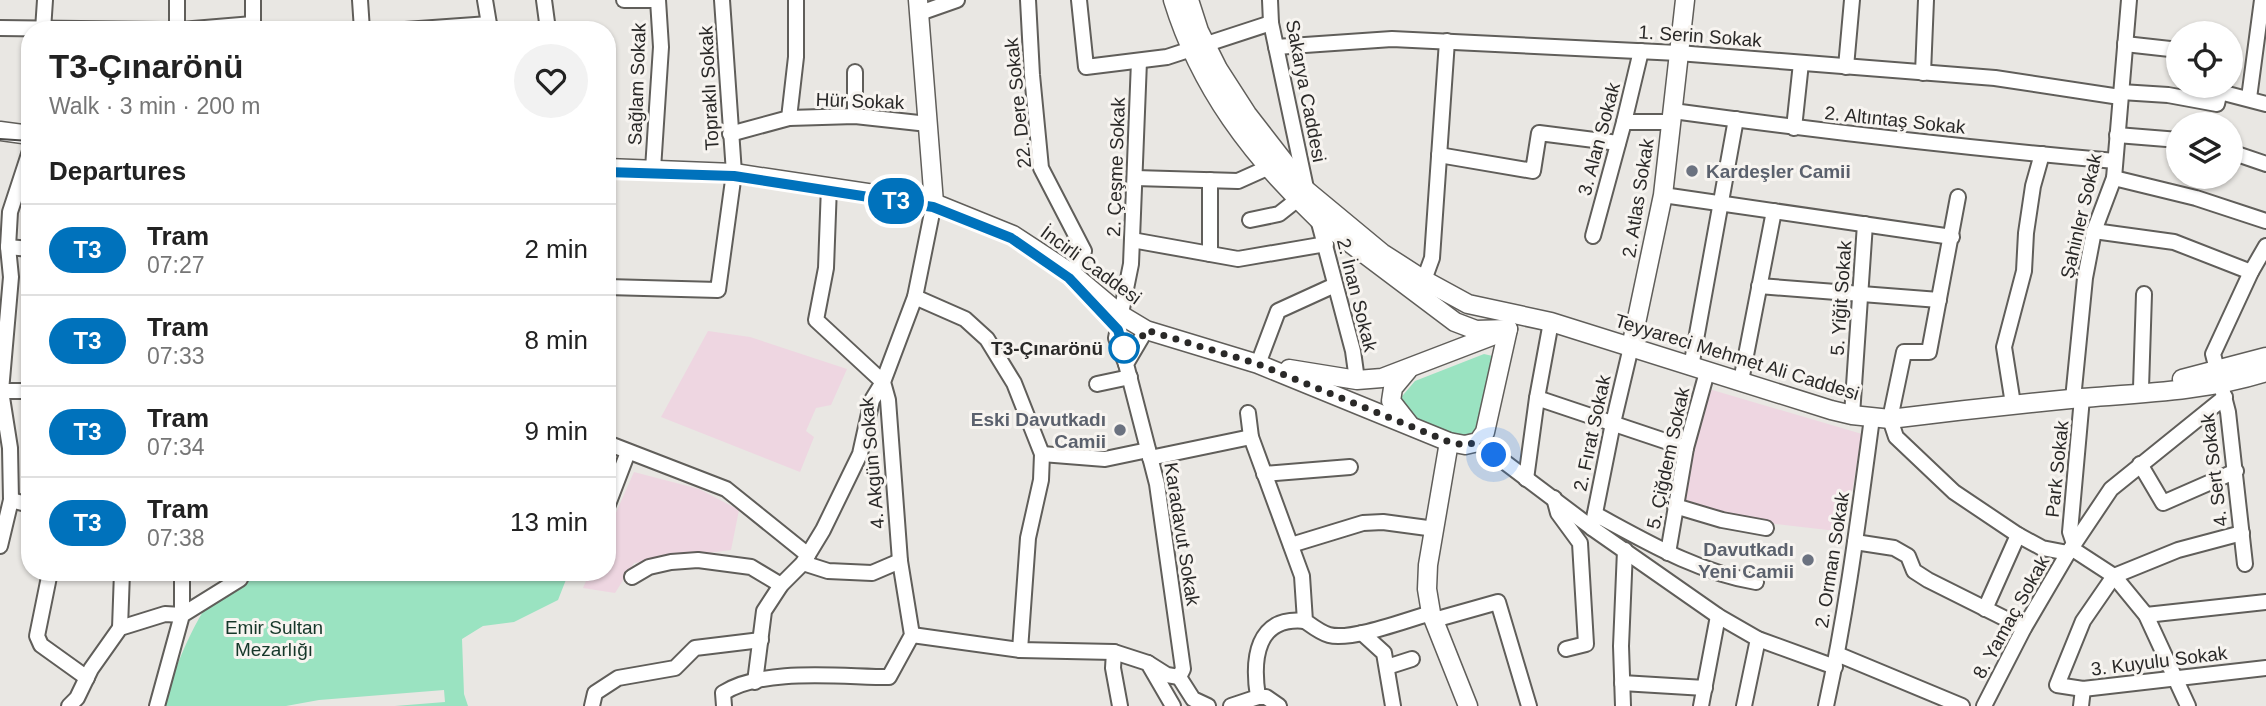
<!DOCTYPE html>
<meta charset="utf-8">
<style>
:root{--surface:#fff;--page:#f2f2f2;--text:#222;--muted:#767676;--line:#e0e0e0}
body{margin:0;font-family:Arial,sans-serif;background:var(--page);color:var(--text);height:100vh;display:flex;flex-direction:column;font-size:26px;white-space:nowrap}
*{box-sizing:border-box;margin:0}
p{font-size:23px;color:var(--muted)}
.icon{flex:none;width:38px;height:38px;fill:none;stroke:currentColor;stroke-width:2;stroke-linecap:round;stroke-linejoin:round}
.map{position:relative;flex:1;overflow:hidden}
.drawer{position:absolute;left:21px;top:21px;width:595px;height:560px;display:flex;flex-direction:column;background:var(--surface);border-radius:28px;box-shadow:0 2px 5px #0004}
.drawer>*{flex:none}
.badge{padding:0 14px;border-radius:23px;font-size:24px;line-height:46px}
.tools{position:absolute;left:2166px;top:21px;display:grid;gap:14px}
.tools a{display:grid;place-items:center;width:77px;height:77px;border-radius:50%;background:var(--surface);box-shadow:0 2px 5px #0004;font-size:35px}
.you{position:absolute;width:35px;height:35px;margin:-18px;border:5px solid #fff;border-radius:50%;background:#1a73e8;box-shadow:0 0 0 10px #1a73e833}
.map>.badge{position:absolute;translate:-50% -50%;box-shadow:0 0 0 4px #fff}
h2{padding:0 28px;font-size:26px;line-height:63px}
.round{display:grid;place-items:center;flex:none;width:74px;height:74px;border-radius:37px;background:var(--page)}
.summary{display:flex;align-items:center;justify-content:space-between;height:119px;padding:0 28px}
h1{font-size:33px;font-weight:600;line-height:52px}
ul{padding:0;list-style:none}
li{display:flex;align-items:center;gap:21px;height:91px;padding:0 28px;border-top:2px solid var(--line)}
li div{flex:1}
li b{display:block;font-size:26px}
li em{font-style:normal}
li .badge{min-width:77px;font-weight:700;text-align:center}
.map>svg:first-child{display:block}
.education{fill:#eed6e1}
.green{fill:#9ae3c1}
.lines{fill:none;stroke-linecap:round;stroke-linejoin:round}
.minor-casing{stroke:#605e5a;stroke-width:18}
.major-casing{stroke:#605e5a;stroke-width:21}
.minor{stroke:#fff;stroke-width:14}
.major{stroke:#fff;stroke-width:18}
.tram{stroke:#4b4a48;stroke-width:2}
.line-casing{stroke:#fff;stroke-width:16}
.line{stroke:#0072bc;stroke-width:10}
.walk{stroke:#2a2928;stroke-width:7;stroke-dasharray:0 12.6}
.worship-dot{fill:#6b7280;stroke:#f7f4f0;stroke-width:2.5}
.stop-dot{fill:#fff;stroke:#0072bc;stroke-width:3.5}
.labels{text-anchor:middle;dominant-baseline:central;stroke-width:6;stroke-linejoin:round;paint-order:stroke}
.street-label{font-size:19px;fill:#2a2928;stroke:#f7f4f0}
.worship-label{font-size:19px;font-weight:bold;fill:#5b616d;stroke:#f7f4f0;text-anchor:end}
.stop-label{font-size:19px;font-weight:bold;fill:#2a2928;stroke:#f7f4f0;text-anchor:end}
.park-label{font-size:19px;fill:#153729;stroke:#f7f4f0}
</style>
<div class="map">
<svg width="2266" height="706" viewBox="0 0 2266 706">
<rect width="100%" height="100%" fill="#e9e7e3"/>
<g class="education">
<path d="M708 331 750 337 847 369 831 405 816 408 806 431 814 437 800 472 661 417Z"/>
<path d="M1709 389 1862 434 1845 532 1766 523 1680 503Z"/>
<path d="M634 472 699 489 739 510 731 550 634 563 615 593 583 588 590 572H607V533Z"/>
</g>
<g class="green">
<path d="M1484 354 1497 357 1481 428C1458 447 1436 431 1411 423L1398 401 1415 381Z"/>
<path d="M232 572H569L558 600 514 622 483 626 462 639 464 694 468 706H395L445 702 444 690 319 700 286 706H162C179 658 197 610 232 572Z"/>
</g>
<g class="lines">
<defs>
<g id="minor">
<path d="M360 0 362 30"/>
<path d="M485 0 490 30"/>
<path d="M544 0 548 30"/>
<path d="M624 0H658"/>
<path d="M1028 0 1032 75 1041 168 1084 251 1071 273"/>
<path d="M1079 0 1086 67 1167 57 1271 23"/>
<path d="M1270 0 1271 23 1306 188"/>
<path d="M920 13 957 0"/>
<path d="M0 28 161 30"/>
<path d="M43 30 45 0"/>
<path d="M177 30V0"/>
<path d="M181 30 253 24"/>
<path d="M253 30V0"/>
<path d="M405 30 489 24"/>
<path d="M2125 44 2179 50"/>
<path d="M1276 47 1392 39 1678 53 1995 78 2120 97"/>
<path d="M1846 67 1852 0"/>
<path d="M855 72V116"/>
<path d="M1923 73 1926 0"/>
<path d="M2216 88V91L2266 104"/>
<path d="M2121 92 2168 95 2217 104 2220 91"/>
<path d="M2249 98 2262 0"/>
<path d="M1673 111C1820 131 1967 148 2115 161"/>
<path d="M789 118 855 116 928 124"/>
<path d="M1624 122H1671"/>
<path d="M1794 128 1801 63"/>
<path d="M730 134 789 118 796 57V0"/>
<path d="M2117 135 2179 140"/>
<path d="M2231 152 2266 164"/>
<path d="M1439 155 1533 171 1539 133 1618 143"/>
<path d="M653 169 661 47 658 0"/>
<path d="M1135 178 1238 181 1267 168"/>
<path d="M2114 178 2196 198 2266 221"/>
<path d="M1210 180V254"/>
<path d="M1663 195 1952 237"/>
<path d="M1958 197 1929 352H1904L1890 419 1896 437 1954 492 2018 535 2042 548 2068 553"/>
<path d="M1318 219 1353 351 1357 380"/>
<path d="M1250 220 1279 214 1298 199"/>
<path d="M2094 231 2174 242 2251 272"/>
<path d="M1593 236 1624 122 1641 51"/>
<path d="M1132 240 1238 259 1326 244"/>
<path d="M8 247 30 249"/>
<path d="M1424 280 1432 258 1447 41"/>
<path d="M1759 286 1939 300"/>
<path d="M607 287 718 290 734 173 722 0"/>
<path d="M915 297 965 319 987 339 1014 383 1042 454 1041 480 1028 538 1020 650"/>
<path d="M1146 330 1126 364 1157 484 1183 669 1179 677 1167 675 1148 663"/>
<path d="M1126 364 1116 338 1131 264 1139 61"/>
<path d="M1258 364 1278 311 1335 285"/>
<path d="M1691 367 1736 119"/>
<path d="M1741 381 1774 211"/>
<path d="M1097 384 1130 377"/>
<path d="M2141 388 2144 294"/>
<path d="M1 391H30"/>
<path d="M1537 398 1686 448"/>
<path d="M2073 399 2085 278 2094 231 2114 178 2129 0"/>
<path d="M2013 404 2004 347 2024 271 2026 233 2033 186 2042 154"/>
<path d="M1248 413 1251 437 1302 576 1305 621C1312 626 1321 633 1329 635 1351 641 1407 620 1431 613"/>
<path d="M1852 415 1865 224"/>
<path d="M1478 442 1592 528 1718 616 1758 639 1835 667"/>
<path d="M607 443 726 489 808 555"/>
<path d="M1042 454 1105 459 1148 450"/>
<path d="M1150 458 1251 437"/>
<path d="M2140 464 2163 503 2236 471"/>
<path d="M1264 474 1350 467"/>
<path d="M1526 479 1537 398 1551 322"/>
<path d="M1554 498 1558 513 1580 543 1586 644 1566 649"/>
<path d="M11 500 30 505"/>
<path d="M1675 506 1722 520 1766 528"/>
<path d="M607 507 628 452"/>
<path d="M1595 514C1647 542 1697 572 1756 582"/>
<path d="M1592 528 1613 423 1631 347"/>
<path d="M2242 533 2178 550 2114 576 2083 621 2057 685 2083 689 2266 668"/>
<path d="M1855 542 1894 548 1908 556 1914 571 1928 580 2024 628"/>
<path d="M2074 544 2070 532 2082 398"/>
<path d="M1291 545 1363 523 1383 522 1435 529"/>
<path d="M0 546 11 500 10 448 1 391 11 277 8 247 10 212 30 151"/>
<path d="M2071 548 2114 576 2146 615 2188 706"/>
<path d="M1668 553 1686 448 1707 372"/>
<path d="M803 563 828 571 872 573 900 561"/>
<path d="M2245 564 2228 412 2213 354 2251 272 2266 246"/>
<path d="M50 572 37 636 41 645 87 678"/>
<path d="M632 577 649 567 671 562 698 560 751 567 781 585"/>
<path d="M1985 609 2018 535"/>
<path d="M2146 615 2266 602"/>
<path d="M1434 620 1498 602 1529 706"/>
<path d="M120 628 122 572"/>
<path d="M1362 633 1384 653 1393 706"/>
<path d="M912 635 1020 650 1114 652 1148 663 1173 706"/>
<path d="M1114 652 1113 668 1120 706"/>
<path d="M1837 654 1962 706"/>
<path d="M1387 667 1412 659"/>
<path d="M1179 677 1193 699 1208 706"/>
<path d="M755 682 764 611 781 585 803 563 823 530 860 454 872 400 883 382 816 320 826 268 829 186"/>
<path d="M1622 683 1705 688"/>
<path d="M1258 697H1266L1279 706"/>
<path d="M69 706 77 698 91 669 120 628 165 614 182 615V572"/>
<path d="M157 706 182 615 240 579 243 572"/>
<path d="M592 706 595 693 618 678 675 668 695 648 761 640"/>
<path d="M724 706 723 693C764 667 841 677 889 677L912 635 900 561 888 400 883 382 915 297 934 203"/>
<path d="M1231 706 1258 697C1252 659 1256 616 1305 621"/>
<path d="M1623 706 1621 646 1625 550"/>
<path d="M1701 706 1718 616"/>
<path d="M1744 706 1758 639"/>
<path d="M1826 706C1847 611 1859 514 1872 418"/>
<path d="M1984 706 2024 628 2068 553 2111 489 2225 397"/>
<path d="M2081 706 2083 689"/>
</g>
<g id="major">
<path d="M918 0 934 203"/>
<path d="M1173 0C1200 88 1252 156 1318 219L1455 322 1476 330 1508 329"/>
<path d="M1189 0 1199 31 1218 69 1247 114 1306 190 1382 253 1424 280 1468 304 1551 322 1831 410 1852 415 1890 419C1954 411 2018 404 2081 398 2144 393 2206 391 2266 372"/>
<path d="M0 131 30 135"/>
<path d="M607 168 734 173 934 203 1013 235 1071 273 1121 315 1146 330 1258 364 1449 442 1465 445 1478 442 1485 432 1508 329"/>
<path d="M1631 347 1663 195 1685 0"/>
<path d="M1289 369 1357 380 1382 378 1497 334"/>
<path d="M1408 370 1393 388 1391 401 1409 424"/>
<path d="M2182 379 2266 357"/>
<path d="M1449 442 1428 565 1427 589 1431 613 1468 706"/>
</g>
</defs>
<use href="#minor" class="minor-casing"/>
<use href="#major" class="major-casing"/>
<use href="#minor" class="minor"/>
<use href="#major" class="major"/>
<g class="tram">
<path d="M0 139 30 141"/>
<path d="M607 172 734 176 933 207 1011 238 1069 277 1118 330 1126 356"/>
</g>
</g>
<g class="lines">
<defs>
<path id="line" d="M607 172 734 176 933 207 1011 238 1069 278 1118 330 1126 356"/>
</defs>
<use href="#line" class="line-casing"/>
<use href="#line" class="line"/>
<path class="walk" d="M1124 348 1136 347 1146 330 1258 364 1449 442 1465 445 1478 442 1494 455"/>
</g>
<g class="worship-dot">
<circle cx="1692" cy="171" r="7"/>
<circle cx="1120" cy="430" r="7"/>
<circle cx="1808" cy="560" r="7"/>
</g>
<circle class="stop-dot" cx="1124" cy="348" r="14"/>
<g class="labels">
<g class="street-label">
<text transform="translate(1700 36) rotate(4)">1. Serin Sokak</text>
<text transform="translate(637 84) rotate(-88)">Sağlam Sokak</text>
<text transform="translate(709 88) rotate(-93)">Topraklı Sokak</text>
<text transform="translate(1306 91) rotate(79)">Sakarya Caddesi</text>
<text transform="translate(860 101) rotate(2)">Hür Sokak</text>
<text transform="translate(1018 103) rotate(-96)">22. Dere Sokak</text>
<text transform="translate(1895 120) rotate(6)">2. Altıntaş Sokak</text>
<text transform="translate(1599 139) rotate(-75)">3. Alan Sokak</text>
<text transform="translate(1116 167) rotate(-88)">2. Çeşme Sokak</text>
<text transform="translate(1638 198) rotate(-81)">2. Atlas Sokak</text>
<text transform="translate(2081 216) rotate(-77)">Şahinler Sokak</text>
<text transform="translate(1091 265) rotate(36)">İncirli Caddesi</text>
<text transform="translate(1357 295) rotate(76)">2. İnan Sokak</text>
<text transform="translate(1841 298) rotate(-86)">5. Yiğit Sokak</text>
<text transform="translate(1737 357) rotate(17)">Teyyareci Mehmet Ali Caddesi</text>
<text transform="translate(1592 433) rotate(-78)">2. Fırat Sokak</text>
<text transform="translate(1668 458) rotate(-78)">5. Çiğdem Sokak</text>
<text transform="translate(872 463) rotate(-95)">4. Akgün Sokak</text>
<text transform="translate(2057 469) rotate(-84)">Park Sokak</text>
<text transform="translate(2214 470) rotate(-97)">4. Sert Sokak</text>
<text transform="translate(1182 534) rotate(81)">Karadavut Sokak</text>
<text transform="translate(1832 560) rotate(-81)">2. Orman Sokak</text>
<text transform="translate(2011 617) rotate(-61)">8. Yamaç Sokak</text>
<text transform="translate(2159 661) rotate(-7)">3. Kuyulu Sokak</text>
</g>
<g class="worship-label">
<text x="1706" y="171" text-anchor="start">Kardeşler Camii</text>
<text x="1106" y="419">Eski Davutkadı<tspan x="1106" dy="22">Camii</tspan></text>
<text x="1794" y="549">Davutkadı<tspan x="1794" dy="22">Yeni Camii</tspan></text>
</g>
<g class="stop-label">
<text x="1103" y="348">T3-Çınarönü</text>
</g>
<g class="park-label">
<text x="274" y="627">Emir Sultan<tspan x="274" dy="22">Mezarlığı</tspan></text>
</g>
</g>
</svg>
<div class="tools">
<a><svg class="icon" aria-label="locate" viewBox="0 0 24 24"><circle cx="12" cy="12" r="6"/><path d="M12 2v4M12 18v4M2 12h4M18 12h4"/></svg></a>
<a><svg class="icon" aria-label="layers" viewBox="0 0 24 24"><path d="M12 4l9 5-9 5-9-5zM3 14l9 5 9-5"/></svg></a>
</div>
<div class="you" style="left:1494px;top:455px"></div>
<b class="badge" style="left:896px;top:201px;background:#0072bc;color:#fff">T3</b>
<section class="drawer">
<div class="summary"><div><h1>T3-Çınarönü</h1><p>Walk · 3 min · 200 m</p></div><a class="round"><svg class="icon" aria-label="heart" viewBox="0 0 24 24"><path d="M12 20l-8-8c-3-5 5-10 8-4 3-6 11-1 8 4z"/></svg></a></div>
<h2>Departures</h2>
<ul>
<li><span class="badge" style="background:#0072bc;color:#fff">T3</span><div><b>Tram</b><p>07:27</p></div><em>2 min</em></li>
<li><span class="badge" style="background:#0072bc;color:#fff">T3</span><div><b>Tram</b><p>07:33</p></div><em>8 min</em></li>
<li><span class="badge" style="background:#0072bc;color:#fff">T3</span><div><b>Tram</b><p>07:34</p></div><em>9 min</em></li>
<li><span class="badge" style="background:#0072bc;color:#fff">T3</span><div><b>Tram</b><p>07:38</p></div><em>13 min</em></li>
</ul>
</section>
</div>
